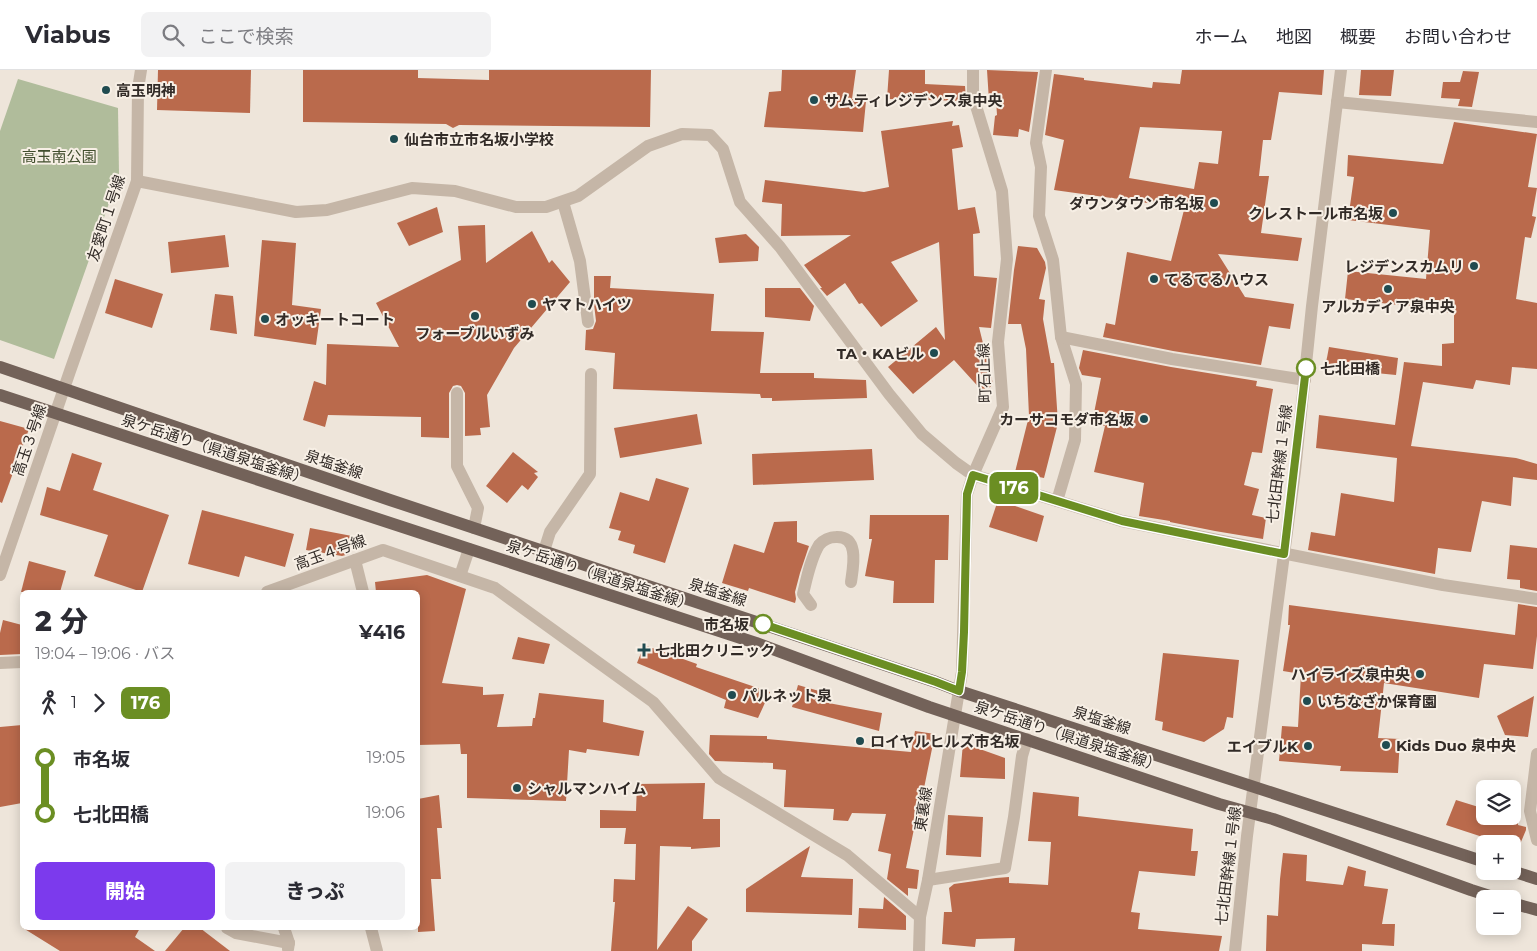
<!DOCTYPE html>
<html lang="ja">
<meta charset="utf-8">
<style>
:root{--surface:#fff;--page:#f2f2f3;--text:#2b2b33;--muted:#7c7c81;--line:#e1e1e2;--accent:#7c3aed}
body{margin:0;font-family:Montserrat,"Noto Sans JP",sans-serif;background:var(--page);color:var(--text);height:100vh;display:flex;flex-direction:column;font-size:19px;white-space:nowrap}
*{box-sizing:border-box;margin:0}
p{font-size:16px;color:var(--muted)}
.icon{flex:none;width:28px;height:28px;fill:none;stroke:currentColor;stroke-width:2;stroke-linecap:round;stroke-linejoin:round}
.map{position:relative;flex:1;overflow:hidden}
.panel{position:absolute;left:20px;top:520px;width:400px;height:340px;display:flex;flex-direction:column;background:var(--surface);border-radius:8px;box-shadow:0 2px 12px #0003}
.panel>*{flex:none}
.badge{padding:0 10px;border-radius:8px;font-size:18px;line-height:32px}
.buttons{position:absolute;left:1476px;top:710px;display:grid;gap:10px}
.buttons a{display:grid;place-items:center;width:45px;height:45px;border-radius:8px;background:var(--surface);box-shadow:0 2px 12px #0003;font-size:25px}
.map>.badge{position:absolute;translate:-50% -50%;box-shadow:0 0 0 2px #fff}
.legs{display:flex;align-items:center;gap:8px;height:55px;padding:0 15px;font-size:16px}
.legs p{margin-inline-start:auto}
.summary{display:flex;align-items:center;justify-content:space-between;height:85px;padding:0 15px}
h1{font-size:28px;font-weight:800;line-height:38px}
.action{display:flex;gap:10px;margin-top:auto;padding:10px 15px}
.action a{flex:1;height:58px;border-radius:8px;background:var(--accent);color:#fff;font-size:20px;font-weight:800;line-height:58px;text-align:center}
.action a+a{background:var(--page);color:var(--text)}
ul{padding:0 15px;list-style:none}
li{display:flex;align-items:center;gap:18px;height:55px;font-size:19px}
li i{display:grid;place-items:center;width:8px;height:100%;margin:0 6px;background:currentColor}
li i::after{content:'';width:12px;height:12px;margin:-6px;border:4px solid;border-radius:50%;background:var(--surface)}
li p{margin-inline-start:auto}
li:first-child i{background:linear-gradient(#0000 50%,currentColor 0)}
li:last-child i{background:linear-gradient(currentColor 50%,#0000 0)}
header{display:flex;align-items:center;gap:30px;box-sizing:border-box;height:70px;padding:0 25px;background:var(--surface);border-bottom:1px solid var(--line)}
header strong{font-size:24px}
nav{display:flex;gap:28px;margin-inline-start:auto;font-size:18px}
.search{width:350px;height:45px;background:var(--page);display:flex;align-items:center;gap:12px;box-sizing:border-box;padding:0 18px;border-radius:8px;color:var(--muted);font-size:19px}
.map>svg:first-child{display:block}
.green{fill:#b0bc9b}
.building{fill:#ba6a4c;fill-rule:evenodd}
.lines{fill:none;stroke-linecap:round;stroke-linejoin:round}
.minor{stroke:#c5b6a7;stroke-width:12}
.major{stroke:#736259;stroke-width:12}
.line-1-casing{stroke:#fff;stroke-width:11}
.line-1{stroke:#6b8e23;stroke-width:8}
.poi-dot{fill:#204b50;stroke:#f7efe5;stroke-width:2}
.stop-1-dot{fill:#fff;stroke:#6b8e23;stroke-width:2.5}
.labels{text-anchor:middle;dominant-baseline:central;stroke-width:4;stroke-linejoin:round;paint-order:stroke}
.poi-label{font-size:15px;font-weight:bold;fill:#322b27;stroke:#f7efe5;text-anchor:start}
.park-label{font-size:15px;fill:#414e2d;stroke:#f7efe5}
.street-label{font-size:15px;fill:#322b27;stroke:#f7efe5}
.stop-label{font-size:15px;font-weight:bold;fill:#322b27;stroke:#f7efe5;text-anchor:start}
</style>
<header>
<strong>Viabus</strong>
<div class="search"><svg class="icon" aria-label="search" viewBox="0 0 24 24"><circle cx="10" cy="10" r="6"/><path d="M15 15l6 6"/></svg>ここで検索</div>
<nav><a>ホーム</a><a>地図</a><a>概要</a><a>お問い合わせ</a></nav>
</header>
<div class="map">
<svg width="1537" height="881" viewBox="0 0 1537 881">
<rect width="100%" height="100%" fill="#eee5da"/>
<path class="green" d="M18 9 118 38 119 105 54 289 0 270V61Z"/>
<g class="building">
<path d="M158 0H251L250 43 157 40Z"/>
<path d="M303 0H418V8L489 10V0H651L650 57 459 55 453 58 446 54 303 52Z"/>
<path d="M782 0H856L852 29 866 31 863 62 764 57 769 22 781 21Z"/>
<path d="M889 0H925V14L965 16 966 31 887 29Z"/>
<path d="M987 0 1038 2 1029 62 1019 59 1018 67 993 65 995 46 997 45 996 30 989 31Z"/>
<path d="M1182 0H1324L1322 25 1279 22 1271 70H1263L1259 106H1269L1261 163 1302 168 1298 191 1218 184 1245 227 1294 234 1290 259 1269 256 1261 295 1173 281 1103 267 1106 253 1115 255 1127 182 1171 191 1184 140 1162 138V135L1054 120 1064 70 1045 65 1054 4 1084 8V10L1152 18 1153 12 1180 14ZM1140 57 1222 61 1218 94 1199 92 1194 119 1129 108Z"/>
<path d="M1361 0H1394L1391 26 1359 25Z"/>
<path d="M1463 1 1479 2 1472 37 1458 36 1460 29 1441 28 1443 12H1460Z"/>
<path d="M953 51 952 56 959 55 963 77 952 79 958 140 975 137 980 163 973 164 974 206 997 208 991 258 979 257 993 314 984 323 954 290 913 324 888 297 936 257 945 270 939 172 891 192 918 231 881 257 862 233 859 234 845 213 827 226 820 218H822L804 195 851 165 781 166 782 134 762 132 765 110 864 122 889 117 881 61Z"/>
<path d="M1454 52 1537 64 1528 117 1537 118 1532 146 1536 147 1531 168 1525 167 1516 229 1537 233V299L1512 297 1510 315 1476 310 1473 319 1423 312 1411 376 1516 388 1537 394V410L1513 407 1511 436 1482 431 1471 482 1438 478 1435 504 1308 480 1311 462 1335 466 1341 423 1394 432 1397 388 1316 378 1319 345 1395 355 1404 292 1442 296V274L1454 273V244L1426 238 1345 229 1348 201 1426 209 1430 160 1348 150 1354 107 1347 106 1348 85 1443 94Z"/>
<path d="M437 137 443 162 409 176 397 153Z"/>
<path d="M485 155 486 193 532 161 549 193 552 190 570 212 514 278 487 325 490 357 480 358 481 365 465 366V323L461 316 457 315 453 316 449 323V368L421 367V347L328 345 325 357 303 350 314 311 326 315 327 274 399 277 376 233 461 190 458 156Z"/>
<path d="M746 164 759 177 758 191 719 193 715 168Z"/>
<path d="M225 165 229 197 171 203 168 172Z"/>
<path d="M262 170 296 173 292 235 321 239 316 275 254 266Z"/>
<path d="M1018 176 1037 178 1045 192 1046 198 1039 229 1045 230 1043 249 1051 293H1054L1058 353 1044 408 1015 402 1029 346 1026 279 1021 254H1008L1014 200Z"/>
<path d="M594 206H611L610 218 714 224 711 261 764 262 760 303H814V308L866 310 867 328 772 331V328H761L760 324 613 319 615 283 585 280 586 260 593 259 596 251 594 234Z"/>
<path d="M115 209 163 224 152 258 105 243Z"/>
<path d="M765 218H800L814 236 810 251 765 247Z"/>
<path d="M215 224 233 226 237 264 210 260Z"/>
<path d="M1329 277 1398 288 1396 305 1325 298Z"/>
<path d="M1083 280 1171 297 1257 311 1256 316 1273 319 1262 383 1252 382 1244 415 1259 419 1252 445 1266 448 1263 469 1215 461 1170 452V451L1139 446 1144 413 1094 402 1105 356 1092 353 1101 308 1082 305 1079 298Z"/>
<path d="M697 344 702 374 620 388 614 358Z"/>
<path d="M0 351 29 359 2 433 0 432Z"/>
<path d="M872 379 874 410 753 415 752 384Z"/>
<path d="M513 382 538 402 534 403 538 407 528 420 522 415 507 433 486 416Z"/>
<path d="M72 383 102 393 93 420 169 445 142 522 94 506 108 465 40 445 47 417 60 421Z"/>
<path d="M656 408 689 418 665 493 633 483 635 475 618 470 621 461 609 458 620 422 649 431Z"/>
<path d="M998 430 1044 446 1037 472 989 457Z"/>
<path d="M202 440 294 464 285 497 245 486 239 507 188 494Z"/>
<path d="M870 445H949L948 490H935L934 533H893L894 511 865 506 872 469H869Z"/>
<path d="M797 451V472L809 476 800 503 795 522 796 529 795 533 749 518 748 521 722 513 734 474 764 483 774 452Z"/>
<path d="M310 458 352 466 349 484 342 486 306 480Z"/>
<path d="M1510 475 1537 478V521L1520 518V510L1507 509Z"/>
<path d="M29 491 66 501 60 522H21Z"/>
<path d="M427 505 466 519 442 613 483 617V625L504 624 497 657 532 656 533 648H535L539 623 604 630 603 652 644 661 639 686 587 679 586 683 569 680 566 731 467 728V684H461L460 674 418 675V522H376L375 512Z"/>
<path d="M1518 534 1537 537V566L1533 599 1484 594 1479 628 1384 613 1378 668 1400 669 1398 703 1340 701 1341 696 1279 691 1282 656 1298 657 1301 604 1283 601 1290 555H1288L1289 535 1515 565Z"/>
<path d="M3 550 22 555V584L0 585V563Z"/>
<path d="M518 567 550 574 544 594 512 589Z"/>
<path d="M644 575 697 594 696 597 770 622 758 648 724 638 726 630 637 593Z"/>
<path d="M1163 583 1239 590 1233 648 1227 647 1224 659 1204 672 1162 660 1163 652 1155 650Z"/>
<path d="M798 615 826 623 823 632 882 643 879 661 792 637Z"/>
<path d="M1534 626 1528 667 1505 665 1497 646Z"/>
<path d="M22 655V733L0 737V657Z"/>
<path d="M915 661 935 664 922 728H930L927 749H916L906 798 919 800 917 819 908 818V826L887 809 891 784 878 781 886 744 852 743 848 751 833 750 834 739 784 737 786 700 773 699V693L715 691 709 684 710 665 767 666V669L911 682Z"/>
<path d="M963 673 1005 688V709L960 707Z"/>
<path d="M705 713 703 749H720V777L691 779V777L660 776 657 880 688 836 708 849 692 871V881H611L615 832H613L614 809 635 810 636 774H624L626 758H600V740L636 741 637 714Z"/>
<path d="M1033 722 1079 727 1078 746 1193 759 1191 781H1198L1195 806 1139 801 1131 842 1140 843 1138 859 1222 866 1219 881H1014L1015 868 976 869 975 877 942 874 944 842H952L949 818 954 814 996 808 1009 807V813L1048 815 1051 772 1028 771Z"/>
<path d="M439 725 442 758H437L441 809H431L435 861 418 862V729Z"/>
<path d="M1456 730 1485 739V746H1512V742H1518V755L1526 757V760L1518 779 1512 777V774H1504L1446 755Z"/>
<path d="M948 745 983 747 981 787 946 785Z"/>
<path d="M810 776 801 807 853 809 852 845 746 842V819Z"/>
<path d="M1283 783 1307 785 1306 811 1343 815 1348 796 1366 801 1364 816 1388 819 1382 854H1395L1394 876 1362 874V881H1266L1267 845 1278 846 1280 809Z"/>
<path d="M884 827 906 846V860L858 858 859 838 883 839Z"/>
<path d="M23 858H140L135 867 155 881H60Z"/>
<path d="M184 858H200L230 881H165Z"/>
</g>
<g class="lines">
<g class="minor">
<path d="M1046 0 1036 73 1041 97 1039 146 1053 190 1061 267 1076 314 1075 370 1057 431"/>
<path d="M1337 32 1537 52"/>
<path d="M137 111 296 142 327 140 412 118 455 121 516 137H546L578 126 648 76 682 64 710 65 723 79 740 132 780 177 889 324 922 364 956 393 973 405 1122 451 1443 515 1537 529"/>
<path d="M563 132 580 191 588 252"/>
<path d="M1061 267 1172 289 1305 310"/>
<path d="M457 323V396L478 438 474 458"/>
<path d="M544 481 550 462 590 404 591 304"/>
<path d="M355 490 363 522"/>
<path d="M0 505 70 301 137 111 138 19 141 0"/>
<path d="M460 506 469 479"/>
<path d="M267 522 383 480 495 518 653 632 719 708 847 785 920 847"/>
<path d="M811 535 803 524C807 508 810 490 819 475 823 470 830 467 836 467 860 466 853 497 851 512"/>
<path d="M0 593 22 592"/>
<path d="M1537 684 1530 741 1537 770"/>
<path d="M928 810 1005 798 1014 747 1022 686 1027 669"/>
<path d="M227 858 236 863 289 873"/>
<path d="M284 858 289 873 288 879"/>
<path d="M371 858 377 881"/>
<path d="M919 881 920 847 928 810 962 602 967 424 973 405 1003 337 998 272 1007 189 1002 121 973 26V0"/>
<path d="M1235 881 1247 766 1295 401 1312 236 1341 0"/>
</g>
<g class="major">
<path d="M0 297 390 430 936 612 959 621 1485 792"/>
<path d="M0 325 756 573 929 637 1219 734 1273 749 1471 820 1499 829"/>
<path d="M1512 801 1537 809"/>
<path d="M1512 833 1537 840"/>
</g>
</g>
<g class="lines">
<defs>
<path id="line-1" d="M763 554 936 612 959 621 962 602 964 562 967 424 973 405 1122 451 1284 484 1306 298"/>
</defs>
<use href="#line-1" class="line-1-casing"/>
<use href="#line-1" class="line-1"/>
</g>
<g class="poi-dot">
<circle cx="106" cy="20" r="5"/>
<circle cx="814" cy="30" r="5"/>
<circle cx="394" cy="69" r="5"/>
<circle cx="1214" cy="133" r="5"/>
<circle cx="1393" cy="143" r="5"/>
<circle cx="1474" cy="196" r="5"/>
<circle cx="1154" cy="209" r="5"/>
<circle cx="1388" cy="219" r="5"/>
<circle cx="532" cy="234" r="5"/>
<circle cx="475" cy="246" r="5"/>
<circle cx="265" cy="249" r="5"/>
<circle cx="934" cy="283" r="5"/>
<circle cx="1144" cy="349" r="5"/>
<path d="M641.5 572.5h5v5h5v5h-5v5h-5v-5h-5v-5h5z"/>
<circle cx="1420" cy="604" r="5"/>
<circle cx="732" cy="625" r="5"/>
<circle cx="1307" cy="631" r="5"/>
<circle cx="860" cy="671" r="5"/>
<circle cx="1386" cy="675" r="5"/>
<circle cx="1308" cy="676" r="5"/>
<circle cx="517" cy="718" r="5"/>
</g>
<g class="stop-1-dot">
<circle cx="1306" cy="298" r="9"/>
<circle cx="763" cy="554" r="9"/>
</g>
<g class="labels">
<g class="poi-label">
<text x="116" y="20">高玉明神</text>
<text x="824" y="30">サムティレジデンス泉中央</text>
<text x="404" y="69">仙台市立市名坂小学校</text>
<text x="1204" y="133" text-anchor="end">ダウンタウン市名坂</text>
<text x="1383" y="143" text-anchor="end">クレストール市名坂</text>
<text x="1464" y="196" text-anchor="end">レジデンスカムリ</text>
<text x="1164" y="209">てるてるハウス</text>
<text x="542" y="234">ヤマトハイツ</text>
<text x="1388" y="236" text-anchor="middle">アルカディア泉中央</text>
<text x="275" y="249">オッキートコート</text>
<text x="475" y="263" text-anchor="middle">フォーブルいずみ</text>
<text x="924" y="283" text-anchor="end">TA・KAビル</text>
<text x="1134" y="349" text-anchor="end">カーサコモダ市名坂</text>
<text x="655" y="580">七北田クリニック</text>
<text x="1410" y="604" text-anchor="end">ハイライズ泉中央</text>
<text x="742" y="625">パルネット泉</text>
<text x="1317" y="631">いちなざか保育園</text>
<text x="870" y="671">ロイヤルヒルズ市名坂</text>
<text x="1396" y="675">Kids Duo 泉中央</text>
<text x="1298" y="676" text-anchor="end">エイブルK</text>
<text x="527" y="718">シャルマンハイム</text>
</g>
<g class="park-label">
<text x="59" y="86">高玉南公園</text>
</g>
<g class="street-label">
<text transform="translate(106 148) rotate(-72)">友愛町１号線</text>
<text transform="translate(984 303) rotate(-92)">町石止線</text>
<text transform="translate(29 370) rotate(-71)">高玉３号線</text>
<text transform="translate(215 379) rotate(18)">泉ケ岳通り（県道泉塩釜線）</text>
<text transform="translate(334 394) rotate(19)">泉塩釜線</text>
<text transform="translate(1279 394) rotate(-83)">七北田幹線１号線</text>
<text transform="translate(330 482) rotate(-20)">高玉４号線</text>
<text transform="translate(600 505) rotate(18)">泉ケ岳通り（県道泉塩釜線）</text>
<text transform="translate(718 522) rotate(18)">泉塩釜線</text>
<text transform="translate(1102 650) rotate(18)">泉塩釜線</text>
<text transform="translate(1068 666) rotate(18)">泉ケ岳通り（県道泉塩釜線）</text>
<text transform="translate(923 739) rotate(-81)">東裏線</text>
<text transform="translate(1228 796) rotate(-83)">七北田幹線１号線</text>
</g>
<g class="stop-label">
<text x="1320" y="298">七北田橋</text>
<text x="749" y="554" text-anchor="end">市名坂</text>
</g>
</g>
</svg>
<div class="buttons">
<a><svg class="icon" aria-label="layers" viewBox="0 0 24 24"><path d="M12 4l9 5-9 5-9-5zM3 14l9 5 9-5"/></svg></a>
<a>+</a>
<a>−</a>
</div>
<b class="badge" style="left:1014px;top:418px;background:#6b8e23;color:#fff">176</b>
<section class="panel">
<div class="summary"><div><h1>2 分</h1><p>19:04 – 19:06 · バス</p></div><b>¥416</b></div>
<div class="legs"><svg class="icon" aria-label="walk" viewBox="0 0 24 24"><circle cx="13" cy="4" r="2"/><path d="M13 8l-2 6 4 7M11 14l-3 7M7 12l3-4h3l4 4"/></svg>1<svg class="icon" aria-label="forward" viewBox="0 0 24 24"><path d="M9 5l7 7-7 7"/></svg><b class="badge" style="background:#6b8e23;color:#fff">176</b></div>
<ul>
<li><i style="color:#6b8e23"></i><b>市名坂</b><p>19:05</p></li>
<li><i style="color:#6b8e23"></i><b>七北田橋</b><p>19:06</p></li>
</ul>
<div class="action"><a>開始</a><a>きっぷ</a></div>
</section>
</div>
